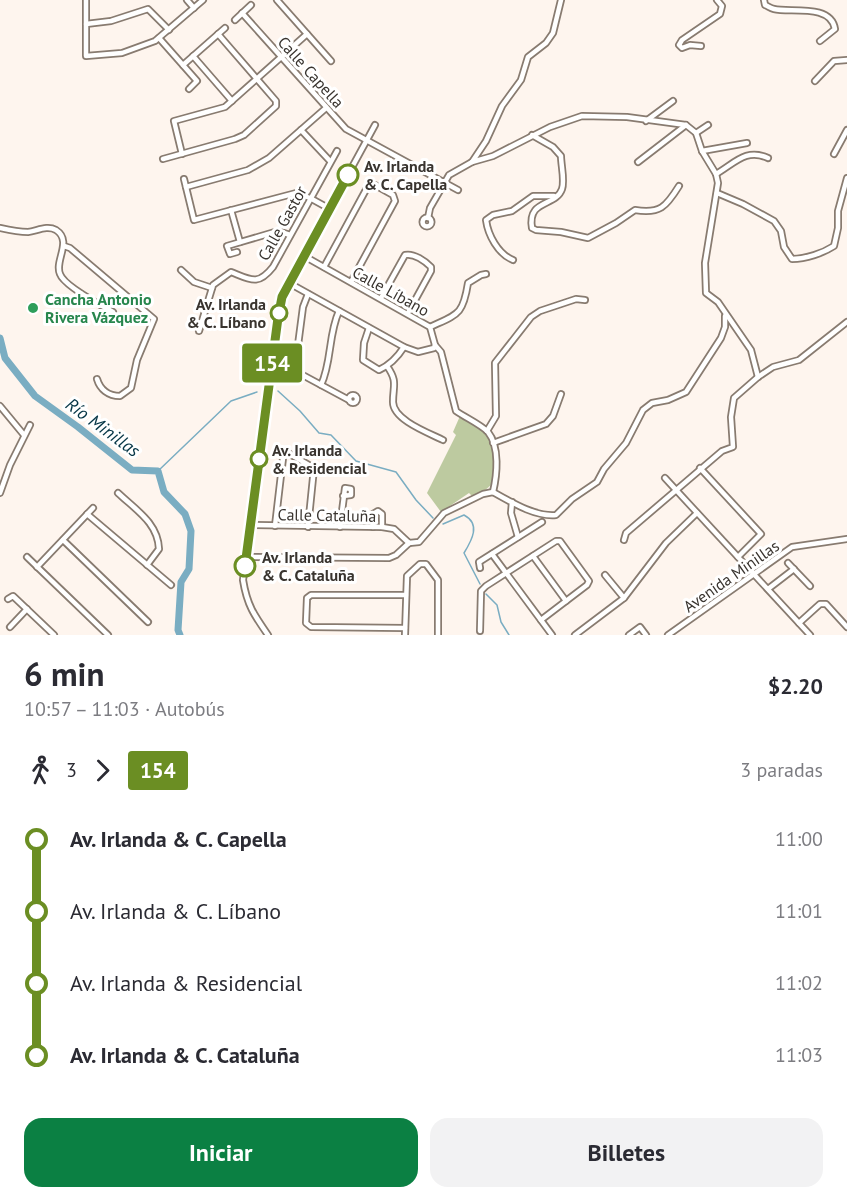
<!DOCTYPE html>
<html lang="es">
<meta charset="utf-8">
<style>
:root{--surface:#fff;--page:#f2f2f3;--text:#2b2b33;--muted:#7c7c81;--accent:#0b8043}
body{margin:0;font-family:"PT Sans",sans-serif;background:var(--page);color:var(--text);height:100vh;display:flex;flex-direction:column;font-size:22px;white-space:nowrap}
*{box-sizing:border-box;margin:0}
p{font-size:20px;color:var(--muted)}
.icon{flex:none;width:33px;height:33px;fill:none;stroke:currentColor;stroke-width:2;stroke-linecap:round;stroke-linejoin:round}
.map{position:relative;height:635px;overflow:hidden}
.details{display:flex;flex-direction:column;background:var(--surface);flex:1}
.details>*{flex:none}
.badge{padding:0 12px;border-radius:4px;font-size:21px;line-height:39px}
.map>.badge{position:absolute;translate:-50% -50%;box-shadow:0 0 0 3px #fff}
.legs{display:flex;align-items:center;gap:9px;height:66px;padding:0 24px;font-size:20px}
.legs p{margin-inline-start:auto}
.overview{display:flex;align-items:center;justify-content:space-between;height:102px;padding:0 24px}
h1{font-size:33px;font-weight:600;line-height:45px}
.primary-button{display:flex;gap:12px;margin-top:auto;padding:12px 24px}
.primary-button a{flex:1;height:69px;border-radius:18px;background:var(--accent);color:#fff;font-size:24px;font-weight:600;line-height:69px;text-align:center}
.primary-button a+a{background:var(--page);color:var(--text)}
ul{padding:0 24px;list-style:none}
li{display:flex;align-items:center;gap:21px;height:72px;font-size:22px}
li i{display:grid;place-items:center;width:9px;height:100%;margin:0 8px;background:currentColor}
li i::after{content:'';width:15px;height:15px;margin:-8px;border:4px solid;border-radius:50%;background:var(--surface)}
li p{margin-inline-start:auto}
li:first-child i{background:linear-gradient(#0000 50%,currentColor 0)}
li:last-child i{background:linear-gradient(currentColor 50%,#0000 0)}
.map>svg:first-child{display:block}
.green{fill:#bdcaa0}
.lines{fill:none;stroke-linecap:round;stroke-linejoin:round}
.stream{stroke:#7aadc2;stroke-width:1.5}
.river{stroke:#7aadc2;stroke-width:7}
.minor-casing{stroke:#887b70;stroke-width:8}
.minor{stroke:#fff;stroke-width:4.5}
.line-1-casing{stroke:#fff;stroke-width:14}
.line-1{stroke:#6b8e23;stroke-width:9}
.stop-1-dot{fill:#fff;stroke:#6b8e23;stroke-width:3}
.leisure-dot{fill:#2e9e5b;stroke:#fff;stroke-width:2}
.labels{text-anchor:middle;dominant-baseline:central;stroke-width:6;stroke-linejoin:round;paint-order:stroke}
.street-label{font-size:16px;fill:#39342f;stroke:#fff}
.stop-label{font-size:16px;font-weight:bold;fill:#39342f;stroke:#fff;text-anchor:start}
.leisure-label{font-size:16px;font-weight:bold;fill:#27864d;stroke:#fff;text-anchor:start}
.water-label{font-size:18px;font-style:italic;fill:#053545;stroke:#fff}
</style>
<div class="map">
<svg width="847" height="635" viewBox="0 0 847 635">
<rect width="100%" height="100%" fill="#fef5ee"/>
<path class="green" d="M460 416C468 422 480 427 487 436 494 445 498 472 492 483 488 490 479 493 473 497L469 493 441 512 427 493 456 435 453 432Z"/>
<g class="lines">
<g class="stream">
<path d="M278 391 300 411 319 433 331 435 356 461 396 472 416 500 433 518"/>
<path d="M158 471 231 401 257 392"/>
<path d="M443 524 464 515C481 524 472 540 464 553L480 584"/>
<path d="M486 594 497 605 501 622 509 635"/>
</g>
<path class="river" d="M0 338 5 358 35 396 78 427 132 470 158 471 164 492 185 514 191 531 189 569 181 582 178 630 180 635"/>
<defs>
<g id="minor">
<path d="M86 0V56L122 53 155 41 203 0"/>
<path d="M187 0 194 8"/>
<path d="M277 0 331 61"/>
<path d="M764 0 765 5C768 6 770 8 774 9 789 13 831 3 835 29L820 41"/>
<path d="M242 13 346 129 458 190"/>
<path d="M235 20 251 5"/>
<path d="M86 24 111 21 148 9 169 30"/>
<path d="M159 38 197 81 189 89"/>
<path d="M701 46 690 45 682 48 679 45 682 40 720 14 722 6 717 0"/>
<path d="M193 56 232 101"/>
<path d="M183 65 225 28"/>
<path d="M815 81 834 61 847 60"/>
<path d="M646 121 673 101"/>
<path d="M301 130 330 161"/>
<path d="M696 133 708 125"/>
<path d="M532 135 553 147 561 156C561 165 565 181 562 189 556 207 527 199 532 228L536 230 561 232 588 238 616 223 635 210C660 214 666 207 679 186"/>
<path d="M702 151 747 143"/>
<path d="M182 154 174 121 225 107 307 34"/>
<path d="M834 154 847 130"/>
<path d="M163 159 235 139 244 135 276 106V101L218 34"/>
<path d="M472 162 493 156 550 127 582 116 627 117 686 125 696 133 702 151 716 174 718 183 705 263 706 293 718 302 751 350 758 377"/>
<path d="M638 162 686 125"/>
<path d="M716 174C735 163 746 148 768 158"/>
<path d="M184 179 194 220 296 193 310 198 330 209"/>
<path d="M186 187 248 170 269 158 326 108"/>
<path d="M717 193 743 204 774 221 781 231 784 247 792 259C806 259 823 253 834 246L838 228V211L847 178"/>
<path d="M231 210 240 242"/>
<circle cx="427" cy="222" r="4.5"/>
<path d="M428 218 430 208 449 175 472 162 486 141 502 106 521 80 528 57 546 43 553 33 561 0"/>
<path d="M0 228C9 230 19 232 28 232 37 231 47 225 56 230 73 241 54 261 60 274 64 286 102 306 113 312"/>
<path d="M64 246 70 248 154 319 137 360 131 388 120 396C108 396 100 389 97 379"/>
<path d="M237 252 230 254 227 246 278 231 290 235"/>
<path d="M513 260C498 254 488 235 486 220L493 215 512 211 533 196H554"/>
<path d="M324 267 368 186 375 185 393 195 395 201 351 282"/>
<path d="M181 270 194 282 212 288"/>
<path d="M289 283 404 347 418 352 434 348 435 345 430 327 304 256"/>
<path d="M308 294 303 307 295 368 297 372 349 400"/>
<path d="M381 298 405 255C414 253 425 261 431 267V271L408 313"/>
<path d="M430 327C458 314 463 315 468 283L481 275 486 274"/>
<path d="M369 328 364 343 363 360 379 370C390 365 397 358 404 347"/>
<path d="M199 331 213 285 231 272C251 280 258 286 273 267L337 151"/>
<path d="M435 345 441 352 456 411C466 418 480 424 488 432 500 447 497 475 493 492"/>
<path d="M387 366C398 382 393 385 393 402 393 420 429 433 443 440"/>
<path d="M321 385C332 362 328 335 339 311"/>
<circle cx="353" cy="399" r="4"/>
<path d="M0 406 24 435"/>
<path d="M487 431 496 416 495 363 531 317 540 311 576 299 585 300"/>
<path d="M493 443 546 424 553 416 561 394"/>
<path d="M700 468 761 534 738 557"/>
<path d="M665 478 810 635"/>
<path d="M493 492C511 502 535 517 556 515L572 499 597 482 604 469 626 443 643 410 652 403 668 400 686 392 721 338 725 327V316"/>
<path d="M0 493 10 465 30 425"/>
<path d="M118 493C136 510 158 523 159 549L147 565"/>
<path d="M512 502 511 513 518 537"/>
<path d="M87 514 171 585"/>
<path d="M251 525 382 527 394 529 409 543"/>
<path d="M275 526 283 458 284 454 288 453 314 468 308 527"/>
<path d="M340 527 345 488 351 489V495L343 496"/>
<path d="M373 527V514L378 511 382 514V527"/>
<path d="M63 540 148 622"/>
<path d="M624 540 626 533 722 451 733 447 731 417 734 398 758 377 773 367 799 360 847 322"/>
<path d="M409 543 419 542 444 513 483 494 493 492"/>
<path d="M492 554 552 635"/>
<path d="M533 556 566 601"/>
<path d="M27 557 108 635"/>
<path d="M246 557 389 558 396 555 409 543"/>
<path d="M788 563 810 586"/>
<path d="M37 567 93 508"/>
<path d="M480 568 479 562 542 522"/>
<path d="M605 575 624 598"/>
<path d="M768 589 794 569"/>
<path d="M8 599 13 596 54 635"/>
<path d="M799 623 820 604H826L847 627"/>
<path d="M10 627 27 609"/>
<path d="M405 628 311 627 306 623 307 598 311 595H406"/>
<path d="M480 631 481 591 486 586 556 541H560L589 581 587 585 541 620"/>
<path d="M268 635C254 615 247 605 243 580L278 317 282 297 289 283 375 125"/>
<path d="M405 635 407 576 420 564H426L438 580V635"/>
<path d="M575 635 624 598 666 543 697 513"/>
<path d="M629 635 640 627 646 635"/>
<path d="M668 635 792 547 847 539"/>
</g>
</defs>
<use href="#minor" class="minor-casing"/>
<use href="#minor" class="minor"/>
</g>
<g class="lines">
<defs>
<path id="line-1" d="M245 566 278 318 282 297 348 175"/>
</defs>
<use href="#line-1" class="line-1-casing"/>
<use href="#line-1" class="line-1"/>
</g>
<g class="stop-1-dot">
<circle cx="348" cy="175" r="10"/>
<circle cx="279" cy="313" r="8"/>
<circle cx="259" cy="459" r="8"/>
<circle cx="245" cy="566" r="10"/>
</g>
<circle class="leisure-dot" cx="33" cy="308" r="6"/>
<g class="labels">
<g class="street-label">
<text transform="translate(311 72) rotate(48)">Calle Capella</text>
<text transform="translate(282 223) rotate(-61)">Calle Gastor</text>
<text transform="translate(391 291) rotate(29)">Calle Líbano</text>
<text transform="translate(327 515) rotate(1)">Calle Cataluña</text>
<text transform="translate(731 576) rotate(-35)">Avenida Minillas</text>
</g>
<g class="stop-label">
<text x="364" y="166">Av. Irlanda<tspan x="364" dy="18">&amp; C. Capella</tspan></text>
<text x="266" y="304" text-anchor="end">Av. Irlanda<tspan x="266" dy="18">&amp; C. Líbano</tspan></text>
<text x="272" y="450">Av. Irlanda<tspan x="272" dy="18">&amp; Residencial</tspan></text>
<text x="262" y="557">Av. Irlanda<tspan x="262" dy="18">&amp; C. Cataluña</tspan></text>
</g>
<g class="leisure-label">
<text x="45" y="299">Cancha Antonio<tspan x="45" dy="18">Rivera Vázquez</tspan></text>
</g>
<g class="water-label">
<text transform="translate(103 427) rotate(36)">Río Minillas</text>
</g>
</g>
</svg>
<b class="badge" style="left:272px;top:363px;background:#6b8e23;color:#fff">154</b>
</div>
<section class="details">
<div class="overview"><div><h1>6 min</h1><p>10:57 – 11:03 · Autobús</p></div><b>$2.20</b></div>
<div class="legs"><svg class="icon" aria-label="walk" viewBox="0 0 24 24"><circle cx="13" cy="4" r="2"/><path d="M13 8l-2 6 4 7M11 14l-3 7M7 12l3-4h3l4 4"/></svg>3<svg class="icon" aria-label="forward" viewBox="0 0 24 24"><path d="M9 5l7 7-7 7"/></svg><b class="badge" style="background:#6b8e23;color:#fff">154</b><p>3 paradas</p></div>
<ul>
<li><i style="color:#6b8e23"></i><b>Av. Irlanda &amp; C. Capella</b><p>11:00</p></li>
<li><i style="color:#6b8e23"></i><span>Av. Irlanda &amp; C. Líbano</span><p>11:01</p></li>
<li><i style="color:#6b8e23"></i><span>Av. Irlanda &amp; Residencial</span><p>11:02</p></li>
<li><i style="color:#6b8e23"></i><b>Av. Irlanda &amp; C. Cataluña</b><p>11:03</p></li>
</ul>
<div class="primary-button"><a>Iniciar</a><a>Billetes</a></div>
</section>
